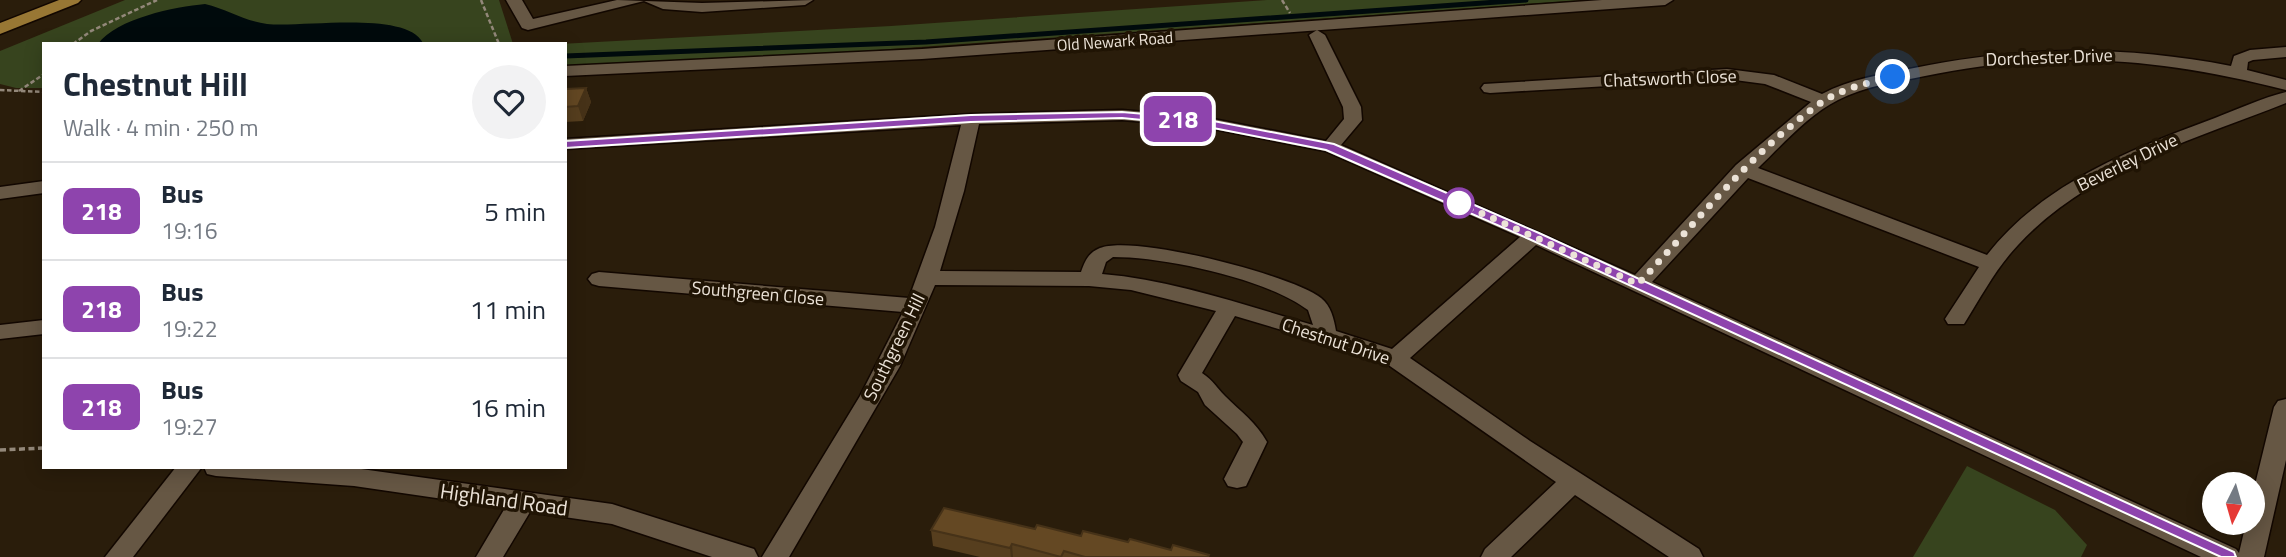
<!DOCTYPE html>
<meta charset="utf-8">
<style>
:root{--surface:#fff;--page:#f2f2f3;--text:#1f2937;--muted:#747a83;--line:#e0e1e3}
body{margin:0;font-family:"Titillium Web",sans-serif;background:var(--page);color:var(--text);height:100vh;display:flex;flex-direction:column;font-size:26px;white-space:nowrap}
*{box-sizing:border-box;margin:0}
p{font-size:23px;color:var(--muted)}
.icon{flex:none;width:38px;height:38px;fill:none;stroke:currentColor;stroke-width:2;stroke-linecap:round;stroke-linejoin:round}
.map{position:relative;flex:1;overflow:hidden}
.details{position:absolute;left:42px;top:42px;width:525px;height:427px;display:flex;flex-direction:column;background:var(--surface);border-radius:0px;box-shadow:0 4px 18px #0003}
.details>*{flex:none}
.badge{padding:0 14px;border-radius:10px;font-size:24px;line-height:46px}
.needle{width:46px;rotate:185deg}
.tools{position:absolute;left:2202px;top:472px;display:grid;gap:14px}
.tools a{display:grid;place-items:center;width:63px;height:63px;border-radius:50%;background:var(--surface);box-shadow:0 4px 18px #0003;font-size:35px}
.you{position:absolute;width:35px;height:35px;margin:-18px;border:5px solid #fff;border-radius:50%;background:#1a73e8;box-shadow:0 0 0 10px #1a73e833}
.map>.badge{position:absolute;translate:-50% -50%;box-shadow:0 0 0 4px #fff}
.round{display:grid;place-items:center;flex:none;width:74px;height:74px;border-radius:37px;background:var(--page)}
.headline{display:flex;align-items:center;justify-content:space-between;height:119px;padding:0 21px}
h1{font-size:33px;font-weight:700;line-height:52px}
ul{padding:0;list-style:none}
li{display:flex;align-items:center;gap:21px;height:98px;padding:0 21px;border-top:2px solid var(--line)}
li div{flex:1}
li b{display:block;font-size:26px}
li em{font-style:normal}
li .badge{min-width:77px;font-weight:700;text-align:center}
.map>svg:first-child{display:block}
.green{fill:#37441e}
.water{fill:#000a0c}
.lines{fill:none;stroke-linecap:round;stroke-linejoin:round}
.stream{stroke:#000a0c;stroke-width:5}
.minor-casing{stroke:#120700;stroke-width:3}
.major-casing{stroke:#120700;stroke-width:3}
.path-far1{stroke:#93887a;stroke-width:2.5;stroke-dasharray:4.5 2.5;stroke-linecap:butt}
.path{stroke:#93887a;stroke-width:3.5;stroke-dasharray:6 3.5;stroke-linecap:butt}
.minor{fill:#665744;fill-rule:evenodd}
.major{fill:#987734;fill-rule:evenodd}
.wall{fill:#563e1e}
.shaded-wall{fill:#463218}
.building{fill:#644823;stroke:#463218;stroke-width:2}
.line{fill:#8e44ad;stroke:#fff;stroke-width:2}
.walk{stroke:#ebe2d7;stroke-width:7;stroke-dasharray:0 12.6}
.stop-dot{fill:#fff;stroke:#8e44ad;stroke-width:3.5}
.labels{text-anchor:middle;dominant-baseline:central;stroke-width:7;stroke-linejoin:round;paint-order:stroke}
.far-street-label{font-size:16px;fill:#ebe2d7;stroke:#201404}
.street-label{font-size:18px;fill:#ebe2d7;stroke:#201404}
.near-street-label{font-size:21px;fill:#ebe2d7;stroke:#201404}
</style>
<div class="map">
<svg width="2286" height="557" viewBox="0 0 2286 557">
<rect width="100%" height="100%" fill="#2a1d0b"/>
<g class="green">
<path d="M125 0H499L513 44H44V88H16L0 84V51Z"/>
<path d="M1267 0H1585L849 52 565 66V44H560L891 26Z"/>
<path d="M1967 466 2055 510 2087 545 2081 557H1913Z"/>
</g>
<path class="water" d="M205 4C227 9 244 21 267 24 301 28 406 10 423 43L98 44C117 18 175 7 205 4Z"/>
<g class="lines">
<path class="stream" d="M565 56 926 42 1526 0"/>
<defs>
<g id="minor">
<path d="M506 0H522L533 19 617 0 702 3 813 0 805 5 702 12 663 9 644 1 528 30 522 28Z"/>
<path d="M1602 0H1673L1665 5 922 59 565 76V66L922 49Z"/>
<path d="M1317 30 1325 35 1361 107 1362 120 1341 145 1635 275 1736 165 1811 102 1765 84 1727 79 1490 93 1484 92 1481 88 1484 84 1727 69 1774 75 1822 94C1850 79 1883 74 1914 68 2023 46 2121 45 2231 66L2234 56 2250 50 2286 47V57L2253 60 2248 62 2247 70 2286 80V90C2159 58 2054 49 1925 76 1896 82 1865 86 1838 100 1808 115 1782 145 1758 168L1987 255C2043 183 2132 149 2215 118 2238 109 2262 98 2286 92V103C2193 140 2088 169 2018 245 1996 268 1981 297 1964 324H1948L1945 319 1979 267 1748 178 1652 282 2236 549 2239 553 2246 523H2252V497L2274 407 2278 401 2286 399V460L2264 557H2201L1536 245 1410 358 1530 441 1699 549 1703 557H1669L1575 495 1511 557H1481L1485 549 1556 482 1387 364 1353 351 1235 316 1202 373C1214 381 1216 387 1225 396 1241 412 1256 422 1267 442L1246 486 1237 488 1228 486 1224 479 1243 442 1237 434 1205 405 1198 392 1181 381 1178 375 1216 311 1131 290 1089 286 935 285 900 366 789 557H762L860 396 903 312 599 286 592 284 588 279 592 274 599 272 909 298 935 227 961 125 565 149V139L971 114 1122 110 1203 117 1326 141 1344 119 1343 107 1309 35ZM1122 120 1203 127 1325 151 1520 237 1392 349 1336 331C1334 319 1331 306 1321 298 1292 275 1133 234 1100 248 1088 253 1085 261 1081 272L940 271 964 191 979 124ZM1113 257C1165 257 1267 279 1308 310L1313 325C1243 305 1174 280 1102 274L1106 262Z"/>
<path d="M44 181V193L0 199V187Z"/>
<path d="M44 320V334L0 339V325Z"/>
<path d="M176 467H202L133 557H105Z"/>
<path d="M204 467 354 468 612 504 754 549 758 557H712L612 524 530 512 503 557H476L505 508 354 486 216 476 207 474Z"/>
</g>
<path id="major" d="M59 0H81L78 3 0 34V23Z"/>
</defs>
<use href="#minor" class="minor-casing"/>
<use href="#major" class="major-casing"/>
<g class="path-far1">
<path d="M481 0 499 44"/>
<path d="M1282 0 1290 13"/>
<path d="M73 44 91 31 157 0"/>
<path d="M0 90 44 92"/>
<path d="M19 91 44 74"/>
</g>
<path class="path" d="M0 450 44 448"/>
<use href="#minor" class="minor"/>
<use href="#major" class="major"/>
</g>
<g class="wall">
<path d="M586 88 591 102 583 121 565 122V89Z"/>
<path d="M1035 529 1209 555V557H980L933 546 931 530Z"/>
</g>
<g class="shaded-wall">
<path d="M586 88 591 102 583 121 578 106Z"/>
<path d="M1012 544 1013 557H1011L1010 548Z"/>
</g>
<g class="building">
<path d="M586 88 578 106 565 107V89Z"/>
<path d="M944 508 1035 529 1037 525 1081 536 1083 531 1128 542 1130 539 1171 550 1173 545 1209 555 1208 557H1085L1064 551 1061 557 1012 544 1010 548 931 530Z"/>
</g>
<path class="line" d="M1122 112 1203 119 1334 144 1539 233 2234 552 2236 557H2221L1529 239 1326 150 1203 126 1122 118 971 122 565 148 559 144 565 141 971 115Z"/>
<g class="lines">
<path class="walk" d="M1459 203 1638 284C1697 222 1751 152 1822 102 1841 89 1870 82 1893 77"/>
</g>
<circle class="stop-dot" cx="1459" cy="203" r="14"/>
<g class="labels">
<g class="far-street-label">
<text transform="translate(1115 41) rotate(-4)">Old Newark Road</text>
</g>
<g class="street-label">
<text transform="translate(2049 57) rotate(-2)">Dorchester Drive</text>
<text transform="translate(1670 78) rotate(-2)">Chatsworth Close</text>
<text transform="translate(2127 162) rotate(-26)">Beverley Drive</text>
<text transform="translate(758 293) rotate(5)">Southgreen Close</text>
<text transform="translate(1336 341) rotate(18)">Chestnut Drive</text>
<text transform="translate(894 347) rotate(-64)">Southgreen Hill</text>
</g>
<g class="near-street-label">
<text transform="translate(504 499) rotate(8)">Highland Road</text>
</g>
</g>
</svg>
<div class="tools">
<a><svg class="needle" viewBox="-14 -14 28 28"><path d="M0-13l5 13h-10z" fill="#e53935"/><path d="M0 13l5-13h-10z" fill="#747a83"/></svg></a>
</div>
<div class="you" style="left:1893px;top:77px"></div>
<b class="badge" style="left:1178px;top:119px;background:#8e44ad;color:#fff">218</b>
<section class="details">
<div class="headline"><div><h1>Chestnut Hill</h1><p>Walk · 4 min · 250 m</p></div><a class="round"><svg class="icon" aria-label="heart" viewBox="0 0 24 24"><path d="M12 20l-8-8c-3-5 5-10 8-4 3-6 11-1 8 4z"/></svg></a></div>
<ul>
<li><span class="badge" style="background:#8e44ad;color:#fff">218</span><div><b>Bus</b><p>19:16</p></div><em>5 min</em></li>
<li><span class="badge" style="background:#8e44ad;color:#fff">218</span><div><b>Bus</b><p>19:22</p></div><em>11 min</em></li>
<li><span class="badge" style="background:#8e44ad;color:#fff">218</span><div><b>Bus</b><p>19:27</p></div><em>16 min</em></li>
</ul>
</section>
</div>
